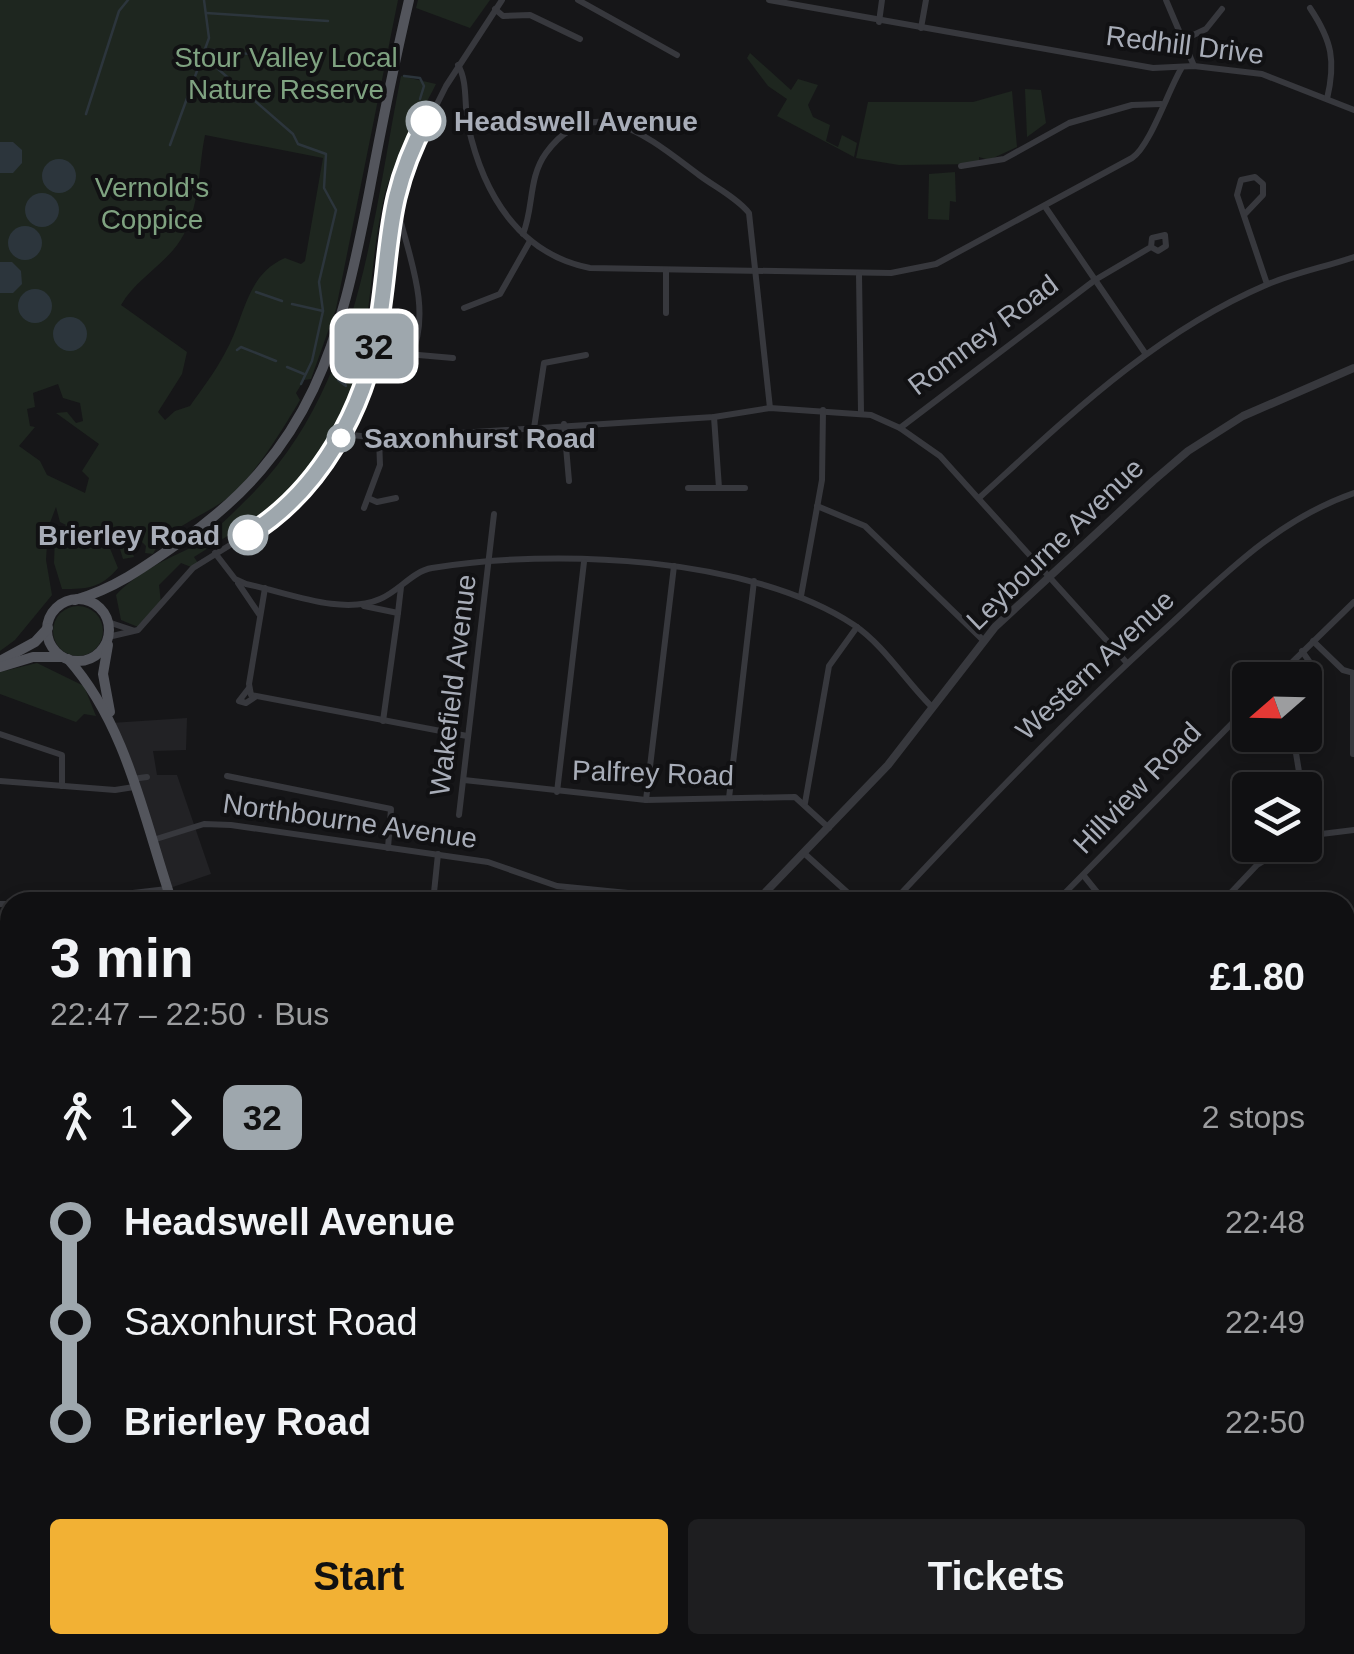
<!DOCTYPE html>
<meta charset="utf-8">
<style>
:root{--surface:#101012;--page:#1e1e20;--text:#f1f3f6;--muted:#9c9d9f;--line:#303032;--accent:#f2b134}
body{margin:0;font-family:Arial,sans-serif;background:var(--page);color:var(--text);height:100vh;display:flex;flex-direction:column;font-size:38px;white-space:nowrap}
*{box-sizing:border-box;margin:0}
p{font-size:32px;color:var(--muted)}
.icon{flex:none;width:55px;height:55px;fill:none;stroke:currentColor;stroke-width:2;stroke-linecap:round;stroke-linejoin:round}
.map{position:relative;flex:1;overflow:hidden}
.details{position:absolute;left:0px;top:892px;width:1355px;height:762px;display:flex;flex-direction:column;background:var(--surface);border-radius:30px 30px 0 0;box-shadow:0 5px 15px #0003,0 0 0 2px var(--line)}
.details>*{flex:none}
.badge{padding:0 20px;border-radius:15px;font-size:35px;line-height:65px}
.needle{width:65px;rotate:250deg}
.buttons{position:absolute;left:1232px;top:662px;display:grid;gap:20px}
.buttons a{display:grid;place-items:center;width:90px;height:90px;border-radius:10px;background:var(--surface);box-shadow:0 5px 15px #0003,0 0 0 2px var(--line);font-size:50px}
.map>.badge{position:absolute;translate:-50% -50%;box-shadow:0 0 0 5px #fff}
.legs{display:flex;align-items:center;gap:15px;height:110px;padding:0 50px;font-size:32px}
.legs p{margin-inline-start:auto}
.summary{display:flex;align-items:center;justify-content:space-between;height:170px;padding:0 50px}
h1{font-size:55px;font-weight:700;line-height:75px}
.button{display:flex;gap:20px;margin-top:auto;padding:20px 50px}
.button a{flex:1;height:115px;border-radius:10px;background:var(--accent);color:#111;font-size:40px;font-weight:700;line-height:115px;text-align:center}
.button a+a{background:var(--page);color:var(--text)}
ul{padding:0 50px;list-style:none}
li{display:flex;align-items:center;gap:35px;height:100px;font-size:38px}
li i{display:grid;place-items:center;width:15px;height:100%;margin:0 12px;background:currentColor}
li i::after{content:'';width:25px;height:25px;margin:-12px;border:8px solid;border-radius:50%;background:var(--surface)}
li p{margin-inline-start:auto}
li:first-child i{background:linear-gradient(#0000 50%,currentColor 0)}
li:last-child i{background:linear-gradient(currentColor 50%,#0000 0)}
.map>svg:first-child{display:block}
.built{fill:#222225}
.green{fill:#1e261f;fill-rule:evenodd}
.water{fill:#2c353c}
.lines{fill:none;stroke-linecap:round;stroke-linejoin:round}
.stream{stroke:#2c353c;stroke-width:2.5}
.minor{stroke:#37383d;stroke-width:6}
.tertiary{stroke:#37383d;stroke-width:8}
.primary{stroke:#53555c;stroke-width:10}
.line-1-casing{stroke:#fff;stroke-width:22}
.line-1{stroke:#9ea7ad;stroke-width:15}
.stop-1-dot{fill:#fff;stroke:#9ea7ad;stroke-width:5}
.labels{text-anchor:middle;dominant-baseline:central;stroke-width:8;stroke-linejoin:round;paint-order:stroke}
.street-label{font-size:28px;fill:#a8adb8;stroke:#111113}
.park-label{font-size:28px;fill:#7fa381;stroke:#111113}
.stop-label{font-size:28px;font-weight:bold;fill:#a8adb8;stroke:#111113;text-anchor:start}
</style>
<div class="map">
<svg width="1354" height="1654" viewBox="0 0 1354 1654">
<rect width="100%" height="100%" fill="#161618"/>
<path class="built" d="M187 718 186 750 153 751 157 775H177L211 874 167 889 111 723Z"/>
<g class="green">
<path d="M0 0H398L336 309 311 379 304 380 296 393 300 400C282 430 250 485 219 504 199 517 164 532 153 554L145 553 146 546 133 533 128 539 134 557 123 559 120 549 109 546 118 568C101 588 88 589 62 589L54 563 55 535 66 525 60 522 56 507 48 528 46 560 52 595 15 640 0 651ZM205 135 323 158 305 261 301 264 285 258C245 275 245 319 225 353 215 372 202 389 190 406L175 411 165 420 158 412 182 374 187 352 121 305C137 277 169 263 184 234 201 199 198 170 205 135ZM58 384 63 398 80 403 83 421 76 423 67 412 56 413 99 444 82 471 89 478 85 493 47 475 40 461 19 446 35 427 30 426 27 409 35 407 33 393Z"/>
<path d="M418 0H490L470 28 416 8Z"/>
<path d="M750 53 791 90 798 79 818 85 808 105 813 117 830 125 826 141 838 147 842 135 857 143 854 157 777 116 787 99 768 86 747 58Z"/>
<path d="M401 76 436 84C417 122 392 161 383 202 366 279 373 360 336 433 308 490 245 525 194 557L198 563 191 567 181 563 159 585 161 603 138 627 121 620 116 595C133 576 164 560 184 551 204 542 227 519 243 503 360 392 371 226 401 76Z"/>
<path d="M1025 89 1041 90 1046 123 1027 137Z"/>
<path d="M1012 91 1017 147 989 160 979 157V164L899 165 856 158 868 102H973Z"/>
<path d="M955 172 956 202 950 201 949 220 928 219 929 174Z"/>
<circle cx="78" cy="631" r="25"/>
<path d="M37 663 84 686 96 716 84 714 76 722 0 694V672Z"/>
<path d="M0 1016 9 1017 7 1110H0Z"/>
<path d="M0 1332 10 1334V1589L0 1588Z"/>
<path d="M542 1645H674L670 1654Z"/>
</g>
<g class="water">
<path d="M0 142H13L22 150V163L13 173H0Z"/>
<circle cx="59" cy="176" r="17"/>
<circle cx="42" cy="210" r="17"/>
<circle cx="25" cy="243" r="17"/>
<path d="M0 262H12L21 271 22 284 13 293H0Z"/>
<circle cx="35" cy="306" r="17"/>
<circle cx="70" cy="334" r="17"/>
</g>
<g class="lines">
<g class="stream">
<path d="M206 13 328 21"/>
<path d="M205 49 322 62"/>
<path d="M203 56 293 134 298 144 326 154 324 188 336 210 319 282 323 311 292 304"/>
<path d="M404 76 420 78 424 86 420 99"/>
<path d="M86 114 119 11 128 0"/>
<path d="M170 145 209 38 204 0"/>
<path d="M256 292 282 301"/>
<path d="M237 350 241 347 276 361"/>
<path d="M287 367 304 374"/>
<path d="M343 380 346 386 338 380 356 346"/>
<path d="M301 384 312 361 323 311"/>
<path d="M673 1654 676 1645"/>
</g>
<g class="minor">
<path d="M578 0 677 55"/>
<path d="M769 0 1153 68 1194 66 1262 74 1354 110"/>
<path d="M1166 0 1194 66"/>
<path d="M1310 8C1332 41 1336 61 1327 99"/>
<path d="M495 9 503 16 530 15 580 39"/>
<path d="M879 22 882 0"/>
<path d="M921 28 926 0"/>
<path d="M1185 39 1206 29 1222 9"/>
<path d="M458 65C468 81 464 107 468 125 483 194 519 254 590 268L891 273 936 264 1132 158C1150 146 1168 91 1181 69"/>
<path d="M961 166 1004 159 1069 123 1132 105 1161 104"/>
<path d="M1046 208 1145 353"/>
<path d="M392 212 400 219C411 261 431 314 411 355"/>
<path d="M1244 215 1263 195V184L1255 177 1241 180 1237 195 1267 284"/>
<path d="M523 234C534 207 528 178 546 153 594 87 653 141 699 175 715 187 737 198 749 213L770 408"/>
<path d="M666 270V313"/>
<path d="M859 274 861 412"/>
<path d="M464 308 500 294 530 241"/>
<path d="M373 351 453 358"/>
<path d="M714 417 719 488"/>
<path d="M564 424 569 481"/>
<path d="M534 428 544 363 586 355"/>
<path d="M900 428 1095 280 1151 247 1152 238 1165 235 1166 246 1158 251 1151 247"/>
<path d="M343 434 379 438 714 417 770 408 871 415 900 428 940 456 1127 663"/>
<path d="M688 488H745"/>
<path d="M368 498 377 502 396 498"/>
<path d="M979 498C1068 417 1154 333 1266 285 1294 273 1325 267 1354 257"/>
<path d="M817 506 865 526 983 640"/>
<path d="M364 508 380 465 379 438"/>
<path d="M215 553 235 579 246 584C286 592 342 616 380 599 398 592 413 571 432 568 553 548 750 556 854 625 884 645 907 683 933 708"/>
<path d="M238 583 259 614"/>
<path d="M265 588 249 684 251 695 467 736"/>
<path d="M801 596 822 480 823 410"/>
<path d="M364 606 398 613 383 721"/>
<path d="M398 613 401 587"/>
<path d="M108 622 132 630"/>
<path d="M108 637 138 630 193 568 272 519 330 456 343 434 373 351 400 178 446 86 502 0"/>
<path d="M1313 641 1343 670 1354 673"/>
<path d="M1302 651 1311 664 1305 681"/>
<path d="M1353 674V754"/>
<path d="M1274 680 1354 602"/>
<path d="M249 688 239 701 246 703 255 697"/>
<path d="M0 734 62 755V786"/>
<path d="M1293 735 1302 790"/>
<path d="M227 776 391 809 388 848"/>
<path d="M132 779 147 777"/>
<path d="M464 780 646 800 795 797 829 828"/>
<path d="M0 781 115 790 134 787"/>
<path d="M557 792 584 562"/>
<path d="M729 798 754 581"/>
<path d="M646 800 674 566"/>
<path d="M805 803 829 666 857 627"/>
<path d="M459 815 494 514"/>
<path d="M1305 836 1354 830"/>
<path d="M153 840 204 824 231 825 488 862 557 886 719 902"/>
<path d="M805 854 858 902"/>
<path d="M1084 876 1105 902"/>
<path d="M56 902 167 889"/>
<path d="M310 902 332 897"/>
<path d="M433 902 438 854"/>
<path d="M893 902C980 809 1068 717 1163 631 1222 577 1276 520 1354 493"/>
<path d="M1056 902 1250 705"/>
<path d="M1222 902 1257 865 1289 845"/>
<path d="M0 904H10"/>
<path d="M0 973 10 974"/>
<path d="M1345 996 1354 997"/>
<path d="M0 1110 10 1111"/>
<path d="M1 1221 10 1222"/>
<path d="M0 1278 10 1279"/>
<path d="M1345 1472 1354 1475"/>
<path d="M1345 1521 1354 1514"/>
<path d="M388 1645 389 1654"/>
<path d="M692 1645 693 1654"/>
<path d="M770 1645 771 1654"/>
<path d="M852 1645 853 1654"/>
<path d="M0 1649 28 1654"/>
<path d="M78 1654 79 1645"/>
<path d="M262 1654 263 1645"/>
<path d="M416 1654 485 1645"/>
<path d="M1045 1654 1046 1645"/>
<path d="M1090 1654 1105 1645"/>
</g>
<g class="tertiary">
<path d="M756 902 888 765 995 627 1153 481 1188 451 1243 416 1354 368"/>
<path d="M1345 1265 1354 1274"/>
<path d="M1345 1584 1354 1578"/>
<path d="M1226 1654 1239 1645"/>
</g>
<g class="primary">
<circle cx="78" cy="630" r="31"/>
<path d="M75 600C116 588 146 566 180 542 313 450 340 342 369 193 381 129 394 64 409 0"/>
<path d="M108 645 103 674 110 712"/>
<path d="M68 659C127 725 144 820 172 902"/>
<path d="M0 661 35 642 48 628"/>
<path d="M0 667 33 657H62"/>
<path d="M375 1645 376 1654"/>
</g>
</g>
<g class="lines">
<defs>
<path id="line-1" d="M248 535C319 492 365 409 378 328 392 245 384 200 426 121"/>
</defs>
<use href="#line-1" class="line-1-casing"/>
<use href="#line-1" class="line-1"/>
</g>
<g class="stop-1-dot">
<circle cx="426" cy="121" r="18"/>
<circle cx="341" cy="438" r="12"/>
<circle cx="248" cy="535" r="18"/>
</g>
<g class="labels">
<g class="street-label">
<text transform="translate(1185 45) rotate(7)">Redhill Drive</text>
<text transform="translate(983 335) rotate(-37)">Romney Road</text>
<text transform="translate(1055 544) rotate(-44)">Leybourne Avenue</text>
<text transform="translate(1095 665) rotate(-43)">Western Avenue</text>
<text transform="translate(453 685) rotate(-83)">Wakefield Avenue</text>
<text transform="translate(653 773) rotate(2)">Palfrey Road</text>
<text transform="translate(1137 788) rotate(-46)">Hillview Road</text>
<text transform="translate(350 821) rotate(8)">Northbourne Avenue</text>
</g>
<g class="park-label">
<text x="286" y="57">Stour Valley Local<tspan x="286" dy="32">Nature Reserve</tspan></text>
<text x="152" y="187">Vernold's<tspan x="152" dy="32">Coppice</tspan></text>
</g>
<g class="stop-label">
<text x="454" y="121">Headswell Avenue</text>
<text x="364" y="438">Saxonhurst Road</text>
<text x="220" y="535" text-anchor="end">Brierley Road</text>
</g>
</g>
</svg>
<div class="buttons">
<a><svg class="needle" viewBox="-14 -14 28 28"><path d="M0-13l5 13h-10z" fill="#e53935"/><path d="M0 13l5-13h-10z" fill="#9c9d9f"/></svg></a>
<a><svg class="icon" aria-label="layers" viewBox="0 0 24 24"><path d="M12 4l9 5-9 5-9-5zM3 14l9 5 9-5"/></svg></a>
</div>
<b class="badge" style="left:374px;top:346px;background:#9ea7ad;color:#111">32</b>
<section class="details">
<div class="summary"><div><h1>3 min</h1><p>22:47 – 22:50 · Bus</p></div><b>£1.80</b></div>
<div class="legs"><svg class="icon" aria-label="walk" viewBox="0 0 24 24"><circle cx="13" cy="4" r="2"/><path d="M13 8l-2 6 4 7M11 14l-3 7M7 12l3-4h3l4 4"/></svg>1<svg class="icon" aria-label="forward" viewBox="0 0 24 24"><path d="M9 5l7 7-7 7"/></svg><b class="badge" style="background:#9ea7ad;color:#111">32</b><p>2 stops</p></div>
<ul>
<li><i style="color:#9ea7ad"></i><b>Headswell Avenue</b><p>22:48</p></li>
<li><i style="color:#9ea7ad"></i><span>Saxonhurst Road</span><p>22:49</p></li>
<li><i style="color:#9ea7ad"></i><b>Brierley Road</b><p>22:50</p></li>
</ul>
<div class="button"><a>Start</a><a>Tickets</a></div>
</section>
</div>
